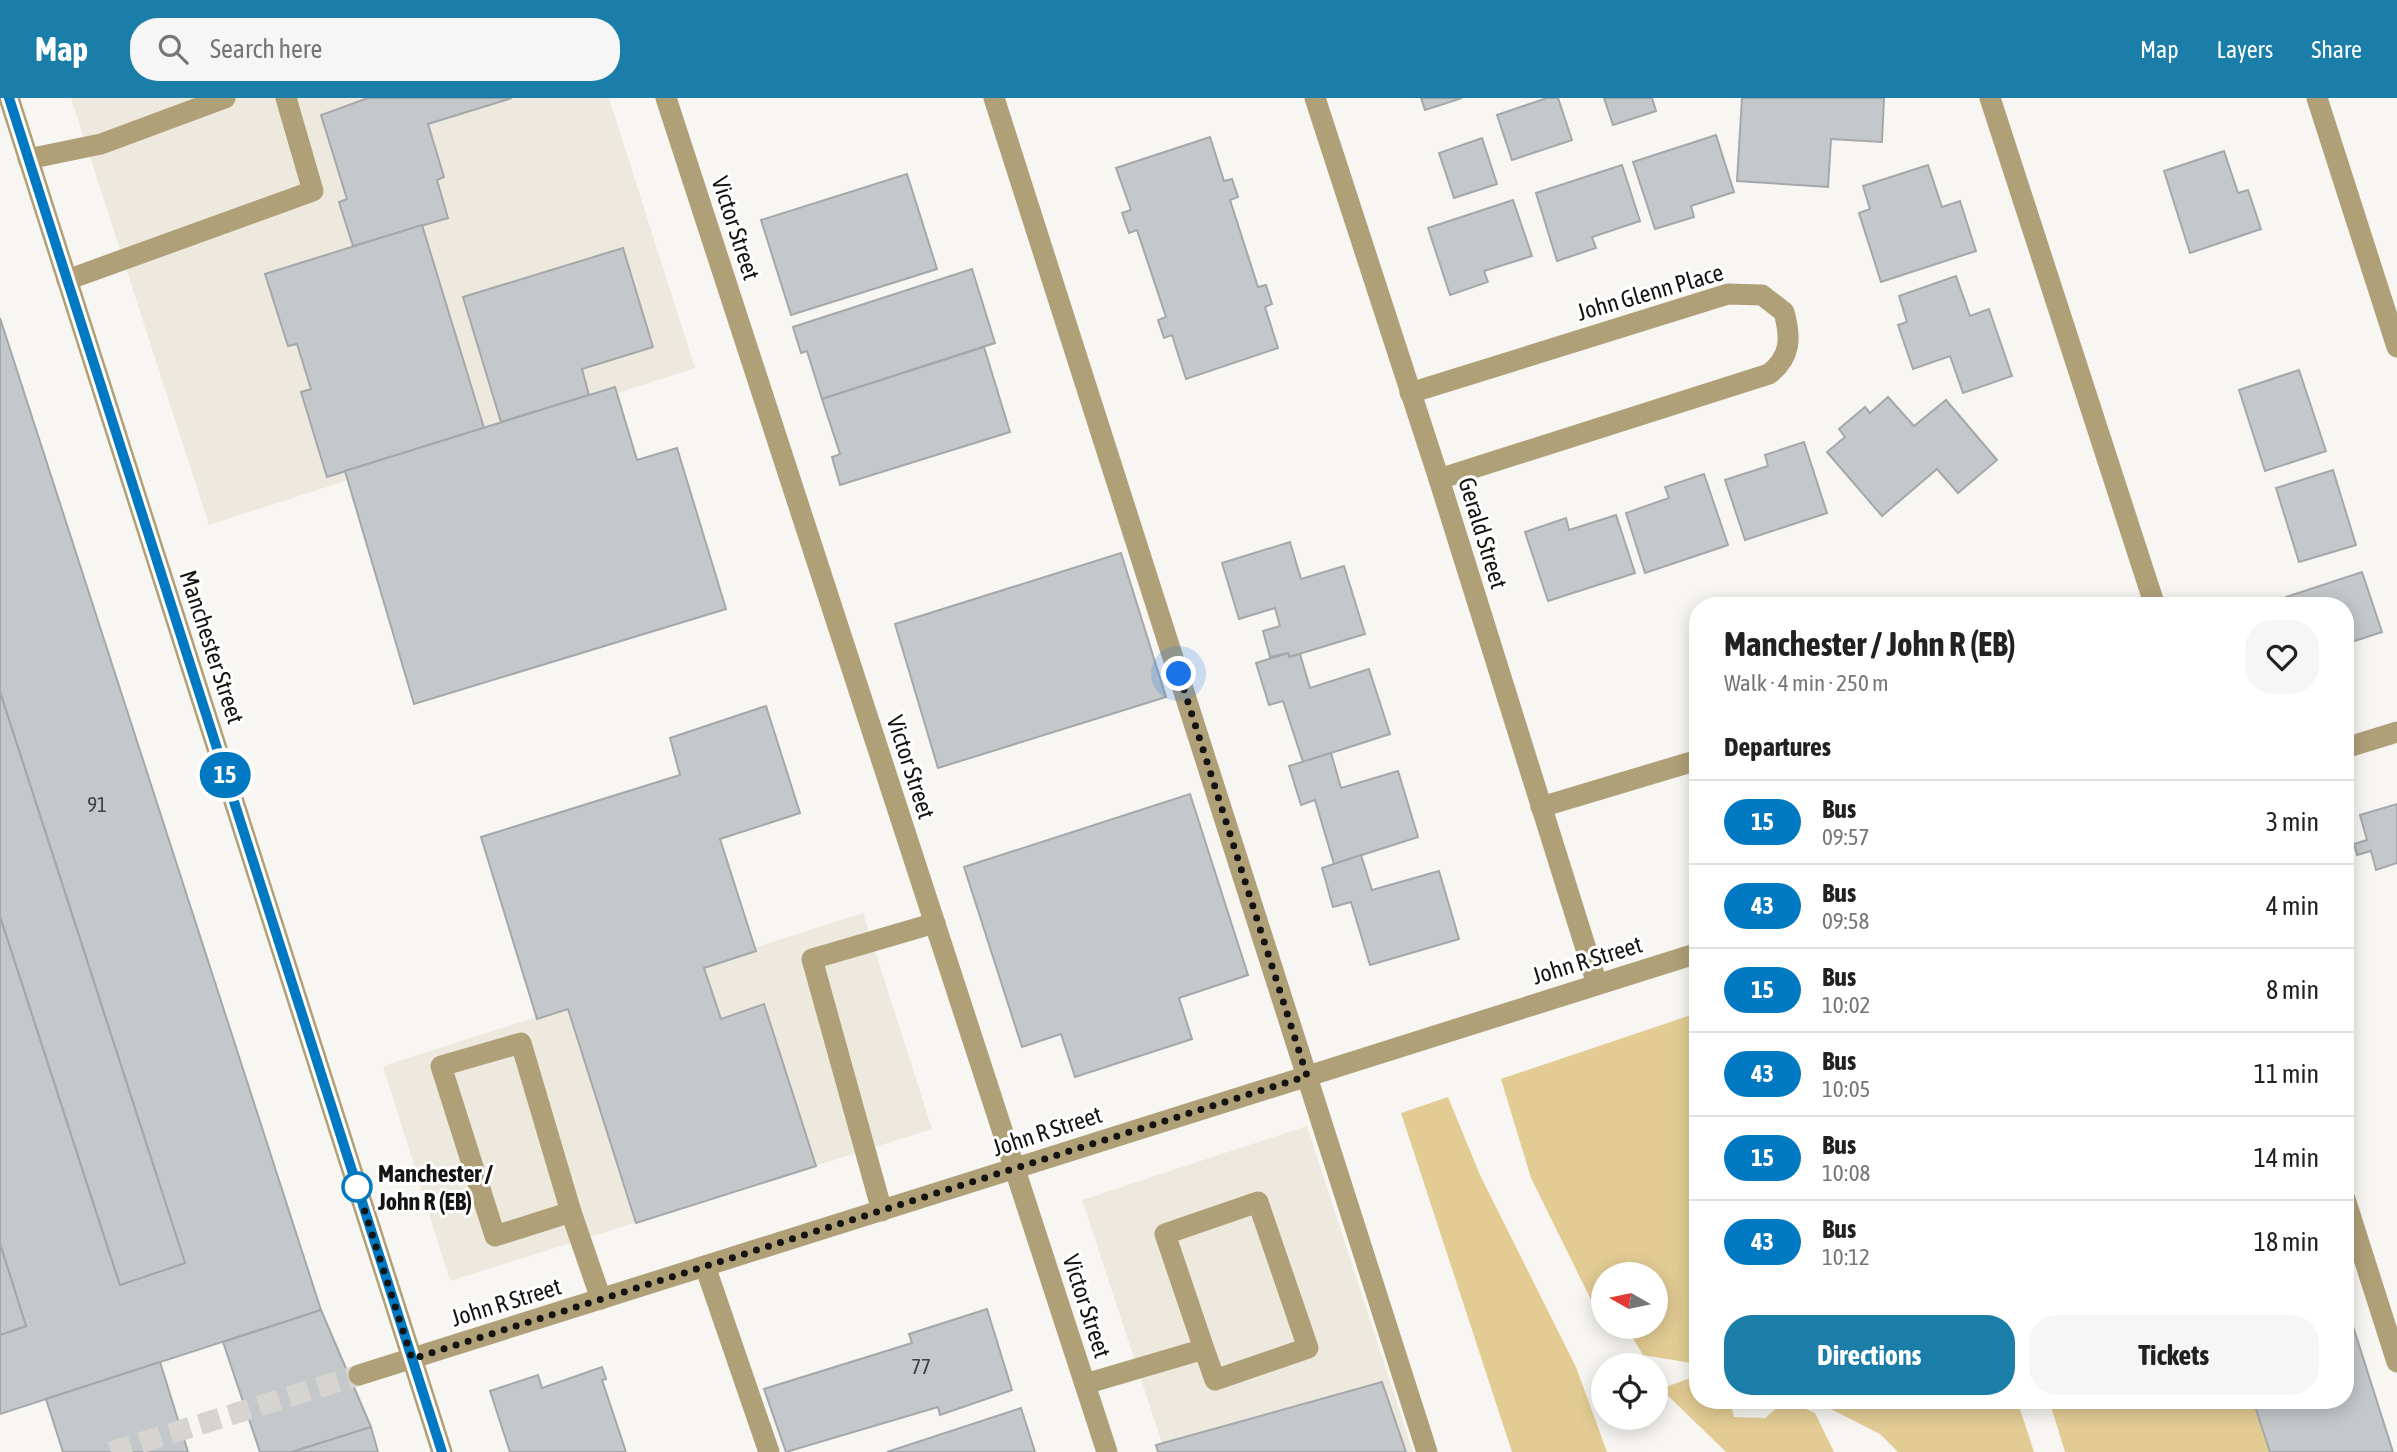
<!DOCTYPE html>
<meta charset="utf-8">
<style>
:root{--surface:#fff;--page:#f6f6f6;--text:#222;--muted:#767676;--line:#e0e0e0;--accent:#1b7ea9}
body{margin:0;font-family:"Asap Condensed",sans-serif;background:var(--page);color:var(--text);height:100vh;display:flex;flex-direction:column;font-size:26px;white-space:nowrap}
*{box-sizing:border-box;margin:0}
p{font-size:23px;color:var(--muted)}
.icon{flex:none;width:38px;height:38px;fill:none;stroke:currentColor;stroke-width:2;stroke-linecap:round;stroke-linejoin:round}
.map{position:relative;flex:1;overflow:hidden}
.panel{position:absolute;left:1689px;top:499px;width:665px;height:812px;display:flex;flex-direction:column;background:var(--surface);border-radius:28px;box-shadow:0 4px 18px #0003}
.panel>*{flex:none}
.badge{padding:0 14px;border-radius:23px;font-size:24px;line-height:46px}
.needle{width:46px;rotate:279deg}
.tools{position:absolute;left:1591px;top:1164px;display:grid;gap:14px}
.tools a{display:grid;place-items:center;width:77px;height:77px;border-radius:50%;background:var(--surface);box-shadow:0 4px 18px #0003;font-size:35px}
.you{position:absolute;width:35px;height:35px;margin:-18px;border:5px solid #fff;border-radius:50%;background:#1a73e8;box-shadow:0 0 0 10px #1a73e833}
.map>.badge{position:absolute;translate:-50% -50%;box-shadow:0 0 0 4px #fff}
h2{padding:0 35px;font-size:26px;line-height:63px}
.round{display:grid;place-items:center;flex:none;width:74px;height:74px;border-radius:28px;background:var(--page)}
.head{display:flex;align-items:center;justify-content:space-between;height:119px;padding:0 35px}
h1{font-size:33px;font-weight:700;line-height:52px}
.primary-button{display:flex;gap:14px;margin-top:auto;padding:14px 35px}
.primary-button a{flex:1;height:80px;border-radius:28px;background:var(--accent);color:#fff;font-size:28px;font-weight:700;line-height:80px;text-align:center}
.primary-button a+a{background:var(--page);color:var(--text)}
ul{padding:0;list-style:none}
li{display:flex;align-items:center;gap:21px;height:84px;padding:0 35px;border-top:2px solid var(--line)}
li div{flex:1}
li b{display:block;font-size:26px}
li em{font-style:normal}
li .badge{min-width:77px;font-weight:700;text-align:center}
header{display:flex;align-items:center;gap:42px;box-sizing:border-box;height:98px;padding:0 35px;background:var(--accent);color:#fff}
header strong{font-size:33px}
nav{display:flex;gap:38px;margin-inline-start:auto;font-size:24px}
.search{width:490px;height:63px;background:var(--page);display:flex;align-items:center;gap:18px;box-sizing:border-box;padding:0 24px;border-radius:28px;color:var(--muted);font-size:26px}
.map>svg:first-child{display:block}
.built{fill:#ede9de}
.green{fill:#e3cc94}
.building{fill:#c4c8ca;stroke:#a5a8aa;stroke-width:2}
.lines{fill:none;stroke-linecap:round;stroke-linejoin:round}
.minor-tunnel{stroke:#d5d4d1;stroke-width:21;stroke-dasharray:21 10;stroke-linecap:butt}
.minor{stroke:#b0a078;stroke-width:21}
.line-casing{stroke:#fff;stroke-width:16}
.line{stroke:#0079c2;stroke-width:10}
.walk{stroke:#151413;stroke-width:7;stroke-dasharray:0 12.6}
.stop-dot{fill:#fff;stroke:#0079c2;stroke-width:3.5}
.labels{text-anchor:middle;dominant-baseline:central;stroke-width:6;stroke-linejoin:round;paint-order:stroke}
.number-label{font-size:21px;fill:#414141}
.street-label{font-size:24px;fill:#151413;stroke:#fff}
.stop-label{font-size:24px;font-weight:bold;fill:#151413;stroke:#fff;text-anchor:start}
</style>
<header>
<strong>Map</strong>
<div class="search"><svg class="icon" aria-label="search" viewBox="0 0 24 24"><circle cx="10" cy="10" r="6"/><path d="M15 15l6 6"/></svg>Search here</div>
<nav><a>Map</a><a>Layers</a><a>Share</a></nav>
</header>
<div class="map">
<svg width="2397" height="1354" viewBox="0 0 2397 1354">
<rect width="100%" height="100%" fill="#f7f6f2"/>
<g class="built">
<path d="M71 0H609L695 270 209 427Z"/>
<path d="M863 815 932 1031 450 1183 383 968Z"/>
<path d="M1307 1028 1413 1354H1165L1082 1102Z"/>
</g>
<g class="green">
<path d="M1697 915H1698L1697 1266 1643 1257 1626 1229 1656 1228V1176H1603V1221L1600 1220 1531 1080 1501 981Z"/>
<path d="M1448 999 1480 1077 1576 1269 1607 1354H1512L1401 1015Z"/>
<path d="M1690 1280 1697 1281 1698 1302H1730L1734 1319 1765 1320 1786 1302 1815 1315 1834 1354H1726L1661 1291Z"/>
<path d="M1813 1302H2017L2034 1354H1898L1880 1336Z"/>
<path d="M2049 1302H2253L2270 1354H2065Z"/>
</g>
<g class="building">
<path d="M368 0H512L428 26 444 79 437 82 448 120 353 148 339 104 347 101 321 17Z"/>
<path d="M1421 0H1462L1425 12Z"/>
<path d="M1547 0H1558L1572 42 1512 62 1497 17Z"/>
<path d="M1604 0H1652L1656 13 1613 27Z"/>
<path d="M1742 0H1884L1882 44 1831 41 1828 89 1737 83Z"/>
<path d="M1716 37 1734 94 1691 108 1694 119 1655 131 1633 64Z"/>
<path d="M1210 39 1224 83 1232 81 1238 99 1230 102 1258 189 1266 187 1272 206 1265 209 1278 250 1186 281 1172 237 1164 240 1158 222 1166 219 1137 132 1129 135 1122 115 1131 112 1116 70Z"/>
<path d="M1482 40 1497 86 1454 100 1439 55Z"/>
<path d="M2224 53 2238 95 2248 92 2261 131 2190 155 2164 73Z"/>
<path d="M1622 67 1640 123 1592 139 1596 150 1557 163 1536 95Z"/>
<path d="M1928 67 1942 109 1960 103 1976 153 1881 184 1859 115 1870 111 1863 88Z"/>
<path d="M907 76 937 171 791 217 761 122Z"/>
<path d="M1513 102 1532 158 1484 173 1488 184 1450 197 1428 130Z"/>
<path d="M422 127 484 330 327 379 301 294 311 291 297 246 288 248 265 176Z"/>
<path d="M623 150 653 249 582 271 589 297 501 324 463 199Z"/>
<path d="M972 171 995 245 822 301 807 253 801 255 793 229Z"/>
<path d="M1956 178 1970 218 1989 211 2012 278 1963 295 1950 258 1913 271 1898 227 1907 224 1899 198Z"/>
<path d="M0 220 321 1212 0 1316V1237L26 1228 0 1146V818L120 1187 185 1165 0 594Z"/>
<path d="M984 249 1010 334 840 387 832 359 840 356 822 301Z"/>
<path d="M2299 272 2326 353 2265 373 2239 292Z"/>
<path d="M615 289 637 362 677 350 726 511 414 606 345 373Z"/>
<path d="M1888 299 1914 328 1946 302 1997 362 1958 395 1937 371 1882 418 1827 354 1845 339 1839 331 1865 309 1870 315Z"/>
<path d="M1804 344 1827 415 1745 442 1725 382 1768 368 1765 357Z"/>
<path d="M2333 372 2356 447 2299 464 2276 390Z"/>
<path d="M1704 376 1728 447 1645 475 1626 415 1669 400 1665 389Z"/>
<path d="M1616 417 1635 475 1548 503 1525 434 1566 420 1569 432Z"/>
<path d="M1290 444 1301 481 1344 468 1365 536 1289 559 1288 555 1270 559 1263 533 1280 528 1275 510 1239 521 1222 465Z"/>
<path d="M1121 455 1166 599 938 670 895 526Z"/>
<path d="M2362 474 2382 534 2345 546V508H2289L2286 499Z"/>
<path d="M1288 555 1289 559 1300 556 1310 590 1369 571 1390 636 1303 664 1283 603 1269 607 1256 565Z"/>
<path d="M0 594 185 1165 120 1187 0 818Z"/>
<path d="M766 608 800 715 720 741 756 853 704 870 721 921 764 906 816 1068 636 1125 568 911 537 921 481 739 680 677 670 640Z"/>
<path d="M1331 655 1341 690 1398 673 1418 739 1334 766 1315 702 1301 707 1289 668Z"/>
<path d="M1190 696 1248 877 1179 900 1192 941 1075 979 1061 936 1022 949 964 769Z"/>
<path d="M2397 706V765L2376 772 2371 753 2357 757 2354 746 2367 742 2360 717Z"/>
<path d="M1361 757 1372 792 1439 773 1459 841 1370 867 1351 804 1333 809 1322 770Z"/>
<path d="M0 1146 26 1228 0 1237Z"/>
<path d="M2345 1203 2393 1354H2270L2253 1302H2345Z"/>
<path d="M987 1211 1012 1292 940 1317 938 1309 786 1354 764 1291 912 1245 909 1236Z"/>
<path d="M321 1212 371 1329 292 1354H260L223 1244Z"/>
<path d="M160 1264 188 1354H63L46 1301Z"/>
<path d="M602 1269 606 1281 602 1282 626 1354H510L490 1293 538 1277 542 1290Z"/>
<path d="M1382 1284 1406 1354H1158L1156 1347Z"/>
<path d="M1021 1310 1035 1354H887Z"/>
<path d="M371 1329 378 1354H292Z"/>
</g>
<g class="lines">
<path class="minor-tunnel" d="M111 1354 359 1277"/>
<g class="minor">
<path d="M9 0 442 1354"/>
<path d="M666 0 1107 1354"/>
<path d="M994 0 1427 1354"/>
<path d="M1315 0 1439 381 1597 886"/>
<path d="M1990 0 2155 508"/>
<path d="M2317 0 2397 249"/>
<path d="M28 61 101 46 225 0"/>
<path d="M67 182 313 93 286 0"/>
<path d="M1410 295 1728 196 1762 197 1784 214C1791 240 1791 259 1769 276L1439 381"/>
<path d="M2345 650 2397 634"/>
<path d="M1541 709 1698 662"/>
<path d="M2345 1101 2397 1264"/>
<path d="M882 1113 812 861 935 825"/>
<path d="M571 1114 495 1138 441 968 521 945 571 1114 601 1201"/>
<path d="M705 1168 769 1354"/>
<path d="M359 1277 1698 855"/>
<path d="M1085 1286 1204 1251 1165 1136 1258 1104 1308 1250 1215 1282 1204 1251"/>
</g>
</g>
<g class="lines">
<defs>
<path id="line" d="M9 0 442 1354"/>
</defs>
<use href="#line" class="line-casing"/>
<use href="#line" class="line"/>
<path class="walk" d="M357 1089 412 1261 1307 978 1179 576"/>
</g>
<circle class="stop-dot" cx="357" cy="1089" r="14"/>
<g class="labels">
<g class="number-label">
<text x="97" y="706">91</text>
<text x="921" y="1268">77</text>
</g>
<g class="street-label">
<text transform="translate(736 130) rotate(72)">Victor Street</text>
<text transform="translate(1650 194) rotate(-16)">John Glenn Place</text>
<text transform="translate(1483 435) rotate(73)">Gerald Street</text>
<text transform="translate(212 549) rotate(72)">Manchester Street</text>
<text transform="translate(911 669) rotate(72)">Victor Street</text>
<text transform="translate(1587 862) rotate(-17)">John R Street</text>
<text transform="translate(1047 1033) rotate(-18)">John R Street</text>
<text transform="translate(506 1204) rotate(-17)">John R Street</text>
<text transform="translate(1087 1208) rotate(72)">Victor Street</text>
</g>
<g class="stop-label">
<text x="378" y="1075">Manchester /<tspan x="378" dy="28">John R (EB)</tspan></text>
</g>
</g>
</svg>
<div class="tools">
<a><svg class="needle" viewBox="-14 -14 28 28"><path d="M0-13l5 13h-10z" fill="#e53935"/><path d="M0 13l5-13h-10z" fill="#767676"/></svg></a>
<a><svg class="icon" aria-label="locate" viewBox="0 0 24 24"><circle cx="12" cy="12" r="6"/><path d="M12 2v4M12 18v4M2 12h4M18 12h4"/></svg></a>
</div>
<div class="you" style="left:1179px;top:576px"></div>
<b class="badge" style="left:225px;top:677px;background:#0079c2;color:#fff">15</b>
<section class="panel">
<div class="head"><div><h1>Manchester / John R (EB)</h1><p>Walk · 4 min · 250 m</p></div><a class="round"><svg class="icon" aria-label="heart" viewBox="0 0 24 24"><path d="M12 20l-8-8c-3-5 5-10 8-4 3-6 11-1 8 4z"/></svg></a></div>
<h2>Departures</h2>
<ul>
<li><span class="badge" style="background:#0079c2;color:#fff">15</span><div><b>Bus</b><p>09:57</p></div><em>3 min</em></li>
<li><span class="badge" style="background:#0079c2;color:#fff">43</span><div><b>Bus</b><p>09:58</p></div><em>4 min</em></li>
<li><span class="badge" style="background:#0079c2;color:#fff">15</span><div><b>Bus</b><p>10:02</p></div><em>8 min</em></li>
<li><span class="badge" style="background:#0079c2;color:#fff">43</span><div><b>Bus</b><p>10:05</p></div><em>11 min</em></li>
<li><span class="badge" style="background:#0079c2;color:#fff">15</span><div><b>Bus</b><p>10:08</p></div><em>14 min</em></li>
<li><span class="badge" style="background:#0079c2;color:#fff">43</span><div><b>Bus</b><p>10:12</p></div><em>18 min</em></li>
</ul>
<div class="primary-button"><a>Directions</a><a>Tickets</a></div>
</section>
</div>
